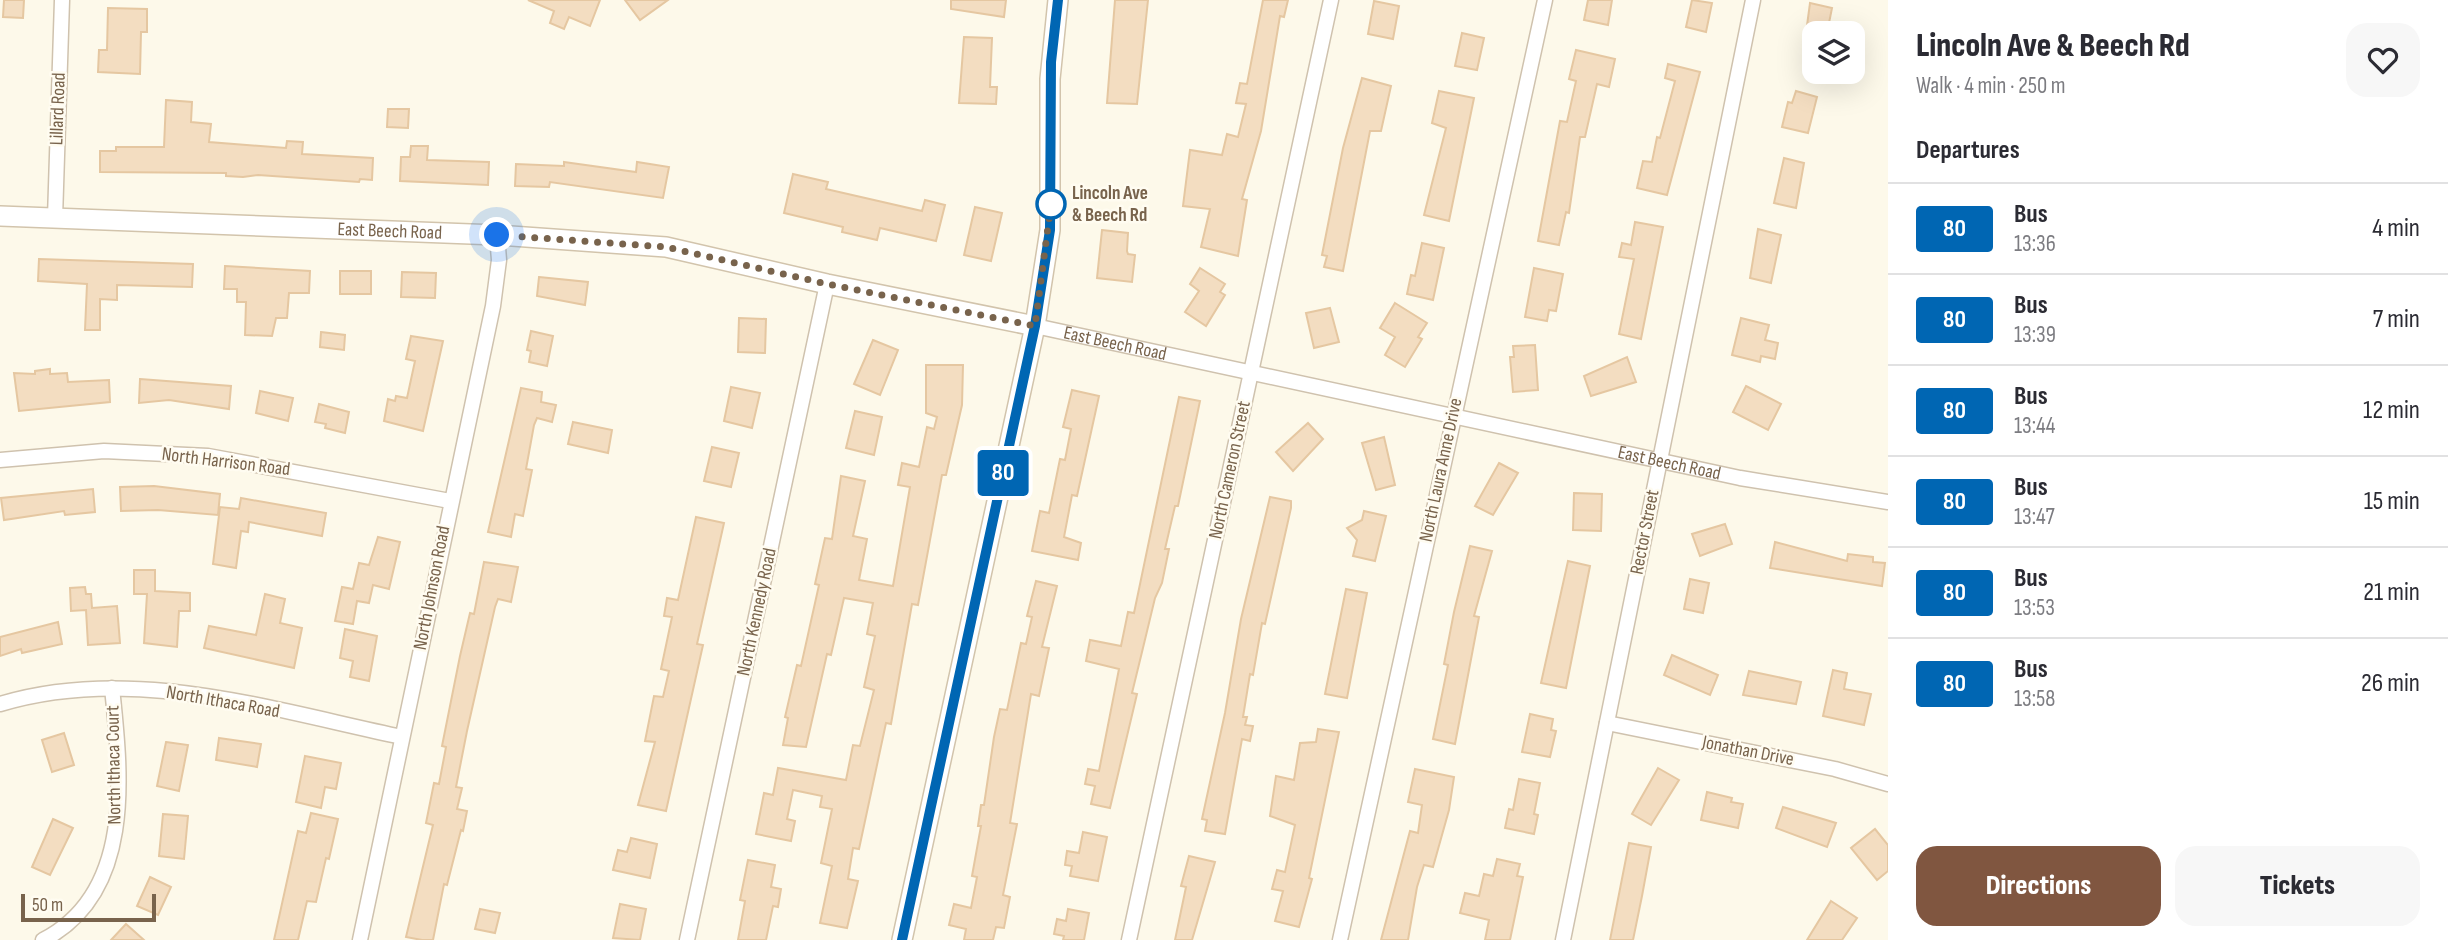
<!DOCTYPE html>
<meta charset="utf-8">
<style>
:root{--surface:#fff;--page:#f7f7f7;--text:#2b2b33;--muted:#7c7c81;--line:#e1e1e2;--accent:#805640}
body{margin:0;font-family:"Sofia Sans Condensed",sans-serif;background:var(--page);color:var(--text);height:100vh;display:flex;flex-direction:column;font-size:26px;white-space:nowrap}
*{box-sizing:border-box;margin:0}
p{font-size:23px;color:var(--muted)}
.icon{flex:none;width:38px;height:38px;fill:none;stroke:currentColor;stroke-width:2;stroke-linecap:round;stroke-linejoin:round}
.map{position:relative;flex:1;overflow:hidden}
.details{display:flex;flex-direction:column;background:var(--surface);width:560px}
.details>*{flex:none}
.badge{padding:0 14px;border-radius:5px;font-size:24px;line-height:46px}
.fabs{position:absolute;left:1802px;top:21px;display:grid;gap:14px}
.fabs a{display:grid;place-items:center;width:63px;height:63px;border-radius:14px;background:var(--surface);box-shadow:0 7px 28px #0002;font-size:35px}
.scale{position:absolute;left:21px;bottom:18px;width:135px;box-sizing:border-box;padding-left:7px;border:4px solid #78634c;border-top:0;font-size:19px;line-height:24px;white-space:nowrap;color:#78634c;-webkit-text-stroke:5px #fffcf1;paint-order:stroke}
.you{position:absolute;width:35px;height:35px;margin:-18px;border:5px solid #fff;border-radius:50%;background:#1a73e8;box-shadow:0 0 0 10px #1a73e833}
.map>.badge{position:absolute;translate:-50% -50%;box-shadow:0 0 0 4px #fff}
h2{padding:0 28px;font-size:26px;line-height:63px}
.round{display:grid;place-items:center;flex:none;width:74px;height:74px;border-radius:21px;background:var(--page)}
.headline{display:flex;align-items:center;justify-content:space-between;height:119px;padding:0 28px}
h1{font-size:33px;font-weight:800;line-height:52px}
.primary-button{display:flex;gap:14px;margin-top:auto;padding:14px 28px}
.primary-button a{flex:1;height:80px;border-radius:21px;background:var(--accent);color:#fff;font-size:28px;font-weight:800;line-height:80px;text-align:center}
.primary-button a+a{background:var(--page);color:var(--text)}
ul{padding:0;list-style:none}
li{display:flex;align-items:center;gap:21px;height:91px;padding:0 28px;border-top:2px solid var(--line)}
li div{flex:1}
li b{display:block;font-size:26px}
li em{font-style:normal}
li .badge{min-width:77px;font-weight:700;text-align:center}
main{display:flex;flex:1;min-height:0}
.map>svg:first-child{display:block}
.building{fill:#f3ddc1;stroke:#e5c7a1;stroke-width:2}
.lines{fill:none;stroke-linecap:round;stroke-linejoin:round}
.street-casing{stroke:#cfc2ae;stroke-width:17}
.secondary-casing{stroke:#d2c4ac;stroke-width:22}
.street{stroke:#fff;stroke-width:14}
.secondary{stroke:#fff;stroke-width:19}
.line-casing{stroke:#fff;stroke-width:16}
.line{stroke:#0066b3;stroke-width:10}
.walk{stroke:#78634c;stroke-width:7;stroke-dasharray:0 12.6}
.stop-dot{fill:#fff;stroke:#0066b3;stroke-width:3.5}
.labels{text-anchor:middle;dominant-baseline:central;stroke-width:5;stroke-linejoin:round;paint-order:stroke}
.street-label{font-size:19px;fill:#78634c;stroke:#fffcf1}
.stop-label{font-size:19px;font-weight:bold;fill:#78634c;stroke:#fffcf1;text-anchor:start}
</style>
<main>
<div class="map">
<svg width="1888" height="940" viewBox="0 0 1888 940">
<rect width="100%" height="100%" fill="#fdf9ea"/>
<g class="building">
<path d="M4 0H24L23 18 3 17Z"/>
<path d="M528 0H600L590 26 569 17 564 29 550 23 554 11Z"/>
<path d="M625 0H668L640 20Z"/>
<path d="M951 0H1006L1004 17 951 9Z"/>
<path d="M1115 0H1148L1137 104 1107 103Z"/>
<path d="M1263 0H1288L1284 17 1280 16 1261 131 1242 199 1247 200 1238 256 1201 247 1210 209 1183 206 1190 150 1222 155 1227 134 1238 137 1246 104 1236 103 1240 83 1247 84Z"/>
<path d="M1588 0H1612L1608 25 1584 20Z"/>
<path d="M1692 0 1712 3 1706 32 1686 27Z"/>
<path d="M1374 1 1399 6 1393 39 1368 34Z"/>
<path d="M1810 3 1832 8 1827 33H1806Z"/>
<path d="M108 8 147 9V32H141L140 74 98 72 99 50H107Z"/>
<path d="M1462 33 1484 38 1477 70 1455 66Z"/>
<path d="M964 37 992 38 990 87H997L996 104 959 103Z"/>
<path d="M1576 50 1615 59 1609 87 1597 84 1585 137H1580L1569 213 1566 212 1559 245 1538 241 1560 121 1567 122 1576 81 1569 79Z"/>
<path d="M1668 64 1700 72 1667 195 1637 188 1643 161 1652 162 1657 137 1660 138 1675 81 1665 78Z"/>
<path d="M1362 78 1391 86 1381 131H1370L1343 271 1324 267 1327 256 1322 255 1343 148Z"/>
<path d="M1439 91 1474 98 1449 221 1424 215 1446 128 1432 123Z"/>
<path d="M1796 91 1817 97 1808 133 1782 127 1788 102 1792 103Z"/>
<path d="M166 100 192 102 191 122 211 124 209 142 286 148 287 141 303 142 302 154 373 158 372 180 360 179 359 182 258 175 243 177 226 176V173L100 172V151H116V147H164Z"/>
<path d="M388 109H409L408 128 387 127Z"/>
<path d="M411 146H428L427 160 489 162 488 185 400 181 401 157H410Z"/>
<path d="M1784 158 1804 163 1796 208 1774 203Z"/>
<path d="M564 162 636 172 637 162 669 167 663 198 550 182 549 187 515 186 516 164 564 166Z"/>
<path d="M793 174 828 182 826 189 922 211 925 200 945 205 936 241 880 228 877 240 842 232 843 227 784 213Z"/>
<path d="M975 207 1002 213 991 261 964 255Z"/>
<path d="M1635 222 1663 227 1641 339 1619 334 1634 259 1619 257 1622 243 1631 245Z"/>
<path d="M1758 229 1781 235 1771 283 1750 278Z"/>
<path d="M1102 230 1128 233 1127 251 1128 254 1135 255 1132 282 1097 278Z"/>
<path d="M1422 243 1444 248 1433 300 1407 294 1411 275 1415 276Z"/>
<path d="M39 259 193 264 192 287 117 285V300L100 299V330H85L87 284 38 281Z"/>
<path d="M225 266 310 271 309 293H289L287 318H276L272 336 245 335 246 302H237V289H224Z"/>
<path d="M1200 268 1225 284 1220 292 1225 295 1206 326 1185 312 1199 291 1190 284Z"/>
<path d="M1534 268 1563 274 1556 311 1549 310 1547 321 1525 317Z"/>
<rect x="340" y="271" width="31" height="23"/>
<path d="M402 272 436 273 435 298 401 297Z"/>
<path d="M539 277 588 282 585 305 537 296Z"/>
<path d="M1395 303 1427 323 1418 337 1422 339 1405 367 1385 355 1395 337 1380 328Z"/>
<path d="M1330 308 1339 342 1314 348 1306 313Z"/>
<path d="M739 318 766 319 765 353 738 352Z"/>
<path d="M1741 318 1769 325 1765 340 1778 343 1775 359 1761 356 1760 362 1732 355Z"/>
<path d="M531 331 553 336 547 366 529 362 531 351 527 350Z"/>
<path d="M321 332 345 335 344 350 320 347Z"/>
<path d="M411 336 443 341 423 431 384 421 388 399 395 401 396 396 407 398 415 361 406 359Z"/>
<path d="M873 340 898 350 880 395 854 384Z"/>
<path d="M1535 345 1538 390 1513 392 1510 357H1514L1513 346Z"/>
<path d="M1627 357 1636 382 1591 396 1584 376Z"/>
<path d="M926 365H963L962 405 946 475H942L918 605 912 604 891 724 886 723 859 849 853 848 848 879 858 881 847 928 820 923 832 866 821 863 832 809 820 807 822 796 793 790 787 819 795 821 791 841 756 834 764 793 773 795 778 768 846 780 853 745 860 746 874 690 864 687 875 636 867 634 873 603 844 598 831 655 827 654 806 747 783 745 788 718 785 717 797 665 801 666 819 585 815 584 825 538 832 539 841 476 865 481 853 536 867 539 859 580 893 586 910 487 898 485 902 463 919 467 927 427 934 429 937 417 926 413Z"/>
<path d="M50 369V374L67 373 68 382 109 380 110 402 19 411 14 373 35 374V371Z"/>
<path d="M140 379 231 386 229 409 169 400 139 403Z"/>
<path d="M1746 386 1781 404 1768 430 1733 412Z"/>
<path d="M731 387 760 393 752 428 724 421Z"/>
<path d="M521 388 542 392 541 402 556 405 552 422 537 418 534 425 526 469 532 470 523 516 515 514 511 537 488 532Z"/>
<path d="M1072 390 1099 396 1077 496 1072 495 1064 537 1081 543 1078 560 1032 551 1040 511 1049 513 1060 459 1065 460 1071 429 1063 427Z"/>
<path d="M260 391 293 398 288 421 256 413Z"/>
<path d="M1179 397 1200 401 1178 506H1175L1165 549H1169L1162 583 1155 598 1142 652 1132 693 1137 694 1110 808 1091 804 1095 786 1085 784 1088 769 1099 771 1119 669 1086 661 1090 640 1121 646 1128 612 1134 613Z"/>
<path d="M319 404 349 412 345 433 325 428 326 424 315 422Z"/>
<path d="M855 411 882 417 874 455 846 448Z"/>
<path d="M573 422 612 430 608 453 568 444Z"/>
<path d="M1308 423 1323 439 1293 471 1276 452Z"/>
<path d="M1384 437 1395 485 1376 490 1362 443Z"/>
<path d="M712 447 739 453 731 487 704 481Z"/>
<path d="M1499 463 1518 473 1493 515 1475 506Z"/>
<path d="M154 486 220 494 218 515 158 510 121 511 120 487Z"/>
<path d="M93 489 95 512 65 515 64 511 4 520 1 498Z"/>
<path d="M1574 493 1602 494 1601 531 1573 530Z"/>
<path d="M1270 497 1291 501V508L1265 624 1262 623 1253 675 1250 674 1243 717H1247L1245 725 1253 726 1250 741 1242 739 1225 834 1205 831 1207 820 1202 819 1225 713 1241 619Z"/>
<path d="M241 498 326 513 322 536 249 522 248 532 241 531 236 568 213 564 220 507 239 509Z"/>
<path d="M1364 511 1386 516 1375 561 1353 556 1357 540 1347 528 1362 520Z"/>
<path d="M696 517 724 523 697 644 703 645 666 811 638 805 655 742 645 741 654 696 663 697 669 671 661 669 672 617 664 616 667 598 678 600Z"/>
<path d="M1725 524 1732 544 1700 556 1692 534Z"/>
<path d="M378 537 400 542 389 589 373 585 369 603 357 601 353 624 335 621 342 587 353 589 359 563 369 565Z"/>
<path d="M1775 542 1847 561 1848 554 1873 557V562L1885 563 1882 586 1770 568Z"/>
<path d="M1470 546 1492 551 1474 616 1479 617 1455 744 1433 739 1448 665 1444 664 1454 612Z"/>
<path d="M1568 561 1590 566 1566 688 1541 683Z"/>
<path d="M484 562 518 567 511 602 498 599 495 607 467 731 456 787 462 788 457 809 467 811 463 831 461 830 447 885 444 884 433 940H422L406 937 433 825 426 823 434 783 439 784 446 747 442 746 460 656 470 613 474 614Z"/>
<path d="M134 570H155V591L190 593V611H179L177 647 144 643 147 594H134Z"/>
<path d="M1690 579 1709 583 1703 613 1684 609Z"/>
<path d="M1036 581 1057 586 1042 647 1049 648 1039 696 1031 694 1010 823 1017 824 1003 895 1010 897 1004 928 996 927 993 940H964L966 929 949 925 954 904 971 908 977 877 972 876 981 826H978L981 805H984L994 737 1000 709 1007 710 1021 643 1026 644 1032 617 1027 616Z"/>
<path d="M85 587 86 594H91L92 608 117 606 120 643 88 645 86 610 71 611 70 588Z"/>
<path d="M1346 589 1367 593 1347 698 1325 694Z"/>
<path d="M265 594 285 599 280 623 302 628 294 668 204 648 209 626 256 635Z"/>
<path d="M58 622 62 644 22 653 21 649 0 656V637Z"/>
<path d="M345 629 377 636 369 681 350 677 353 661 340 658Z"/>
<path d="M1672 655 1718 675 1710 695 1664 675Z"/>
<path d="M1833 670 1847 673 1844 689 1871 694 1864 725 1823 716Z"/>
<path d="M1749 671 1801 682 1796 704 1743 695Z"/>
<path d="M1530 714 1553 719 1551 730 1556 731 1550 757 1522 752Z"/>
<path d="M1318 729 1339 732 1309 878 1312 879 1299 927 1275 921 1283 891 1272 889 1277 870 1285 872 1295 825 1270 816 1276 776 1294 780 1300 743 1316 742Z"/>
<path d="M64 733 74 765 52 772 42 740Z"/>
<path d="M219 738 261 744 257 767 216 760Z"/>
<path d="M166 742 188 745 179 791 157 786Z"/>
<path d="M305 756 341 763 336 789 325 787 321 808 296 802Z"/>
<path d="M1658 768 1679 780 1651 825 1632 814Z"/>
<path d="M1415 769 1454 777 1449 810 1433 867 1424 865 1417 887 1408 940H1381L1410 831 1418 833 1422 805 1408 802Z"/>
<path d="M1519 779 1540 783 1534 814 1538 815 1534 834 1505 828 1509 809 1513 810Z"/>
<path d="M1707 792 1732 798 1731 802 1743 804 1738 828 1701 820Z"/>
<path d="M1783 807 1836 823 1827 847 1776 828Z"/>
<path d="M311 813 338 819 329 859 326 858 316 902 307 901 298 940H274L298 831 306 833Z"/>
<path d="M163 814 188 816 184 859 159 856Z"/>
<path d="M53 819 73 828 50 875 32 867Z"/>
<path d="M1875 829 1888 845V871L1877 880 1851 848Z"/>
<path d="M1083 832 1107 837 1098 881 1070 876 1072 866 1065 865 1067 851 1079 853Z"/>
<path d="M631 838 657 844 650 878 613 870 618 850 627 852Z"/>
<path d="M1629 843 1651 847 1642 896 1633 940H1610Z"/>
<path d="M1189 856 1215 862 1192 940H1175L1186 887 1181 886Z"/>
<path d="M1497 859 1520 864 1517 876 1523 877 1510 940H1485L1489 920 1460 913 1465 893 1479 896 1484 874 1493 876Z"/>
<path d="M748 860 775 865 771 887 781 889 778 907 773 906 766 940H738L745 901 740 900Z"/>
<path d="M150 877 171 887 158 915 137 906Z"/>
<path d="M1831 901 1857 918 1842 940H1807Z"/>
<path d="M620 904 646 909 640 940 613 938Z"/>
<path d="M480 909 500 913 495 933 475 929Z"/>
<path d="M1068 909 1089 913 1084 940H1063L1064 936 1054 934 1057 919 1066 921Z"/>
<path d="M126 924 144 940H111Z"/>
</g>
<g class="lines">
<defs>
<g id="street">
<path d="M55 218 62 0"/>
<path id="s1" d="M1035 326 1740 478 1888 502"/>
<path d="M0 460 104 451 208 456 450 501"/>
<path d="M0 704C132 664 272 710 402 737"/>
<path d="M1607 723 1835 769 1888 784"/>
<path d="M43 940C135 893 121 774 112 688"/>
<path d="M360 940 493 306 499 260 497 235"/>
<path d="M687 940 827 284"/>
<path d="M1129 940 1331 0"/>
<path d="M1340 940 1545 0"/>
<path d="M1563 940 1753 0"/>
</g>
<g id="secondary">
<path id="s2" d="M0 216 497 235 666 247 827 284 1035 326"/>
<path d="M902 940 1035 326 1050 230V79L1058 0"/>
</g>
</defs>
<use href="#street" class="street-casing"/>
<use href="#secondary" class="secondary-casing"/>
<use href="#street" class="street"/>
<use href="#secondary" class="secondary"/>
</g>
<g class="lines">
<defs>
<path id="line" d="M902 940 1035 326 1050 230 1051 62 1058 0"/>
</defs>
<use href="#line" class="line-casing"/>
<use href="#line" class="line"/>
<path class="walk" d="M497 235 666 247 827 284 1035 326 1051 204"/>
</g>
<circle class="stop-dot" cx="1051" cy="204" r="14"/>
<g class="labels">
<g class="street-label">
<text transform="translate(58 109) rotate(-88)">Lillard Road</text>
<text stroke="none"><textPath href="#s2" startOffset="390">East Beech Road</textPath></text>
<text stroke="none"><textPath href="#s1" startOffset="82">East Beech Road</textPath></text>
<text transform="translate(226 462) rotate(7)">North Harrison Road</text>
<text stroke="none"><textPath href="#s1" startOffset="649">East Beech Road</textPath></text>
<text transform="translate(1230 470) rotate(-78)">North Cameron Street</text>
<text transform="translate(1441 470) rotate(-78)">North Laura Anne Drive</text>
<text transform="translate(1645 532) rotate(-79)">Rector Street</text>
<text transform="translate(432 588) rotate(-79)">North Johnson Road</text>
<text transform="translate(757 612) rotate(-78)">North Kennedy Road</text>
<text transform="translate(223 702) rotate(10)">North Ithaca Road</text>
<text transform="translate(1748 751) rotate(11)">Jonathan Drive</text>
<text transform="translate(114 765) rotate(-91)">North Ithaca Court</text>
</g>
<g class="stop-label">
<text x="1072" y="193">Lincoln Ave<tspan x="1072" dy="22">&amp; Beech Rd</tspan></text>
</g>
</g>
</svg>
<div class="fabs">
<a><svg class="icon" aria-label="layers" viewBox="0 0 24 24"><path d="M12 4l9 5-9 5-9-5zM3 14l9 5 9-5"/></svg></a>
</div>
<div class="scale">50 m</div>
<div class="you" style="left:497px;top:235px"></div>
<b class="badge" style="left:1003px;top:473px;background:#0066b3;color:#fff">80</b>
</div>
<section class="details">
<div class="headline"><div><h1>Lincoln Ave &amp; Beech Rd</h1><p>Walk · 4 min · 250 m</p></div><a class="round"><svg class="icon" aria-label="heart" viewBox="0 0 24 24"><path d="M12 20l-8-8c-3-5 5-10 8-4 3-6 11-1 8 4z"/></svg></a></div>
<h2>Departures</h2>
<ul>
<li><span class="badge" style="background:#0066b3;color:#fff">80</span><div><b>Bus</b><p>13:36</p></div><em>4 min</em></li>
<li><span class="badge" style="background:#0066b3;color:#fff">80</span><div><b>Bus</b><p>13:39</p></div><em>7 min</em></li>
<li><span class="badge" style="background:#0066b3;color:#fff">80</span><div><b>Bus</b><p>13:44</p></div><em>12 min</em></li>
<li><span class="badge" style="background:#0066b3;color:#fff">80</span><div><b>Bus</b><p>13:47</p></div><em>15 min</em></li>
<li><span class="badge" style="background:#0066b3;color:#fff">80</span><div><b>Bus</b><p>13:53</p></div><em>21 min</em></li>
<li><span class="badge" style="background:#0066b3;color:#fff">80</span><div><b>Bus</b><p>13:58</p></div><em>26 min</em></li>
</ul>
<div class="primary-button"><a>Directions</a><a>Tickets</a></div>
</section>
</main>
